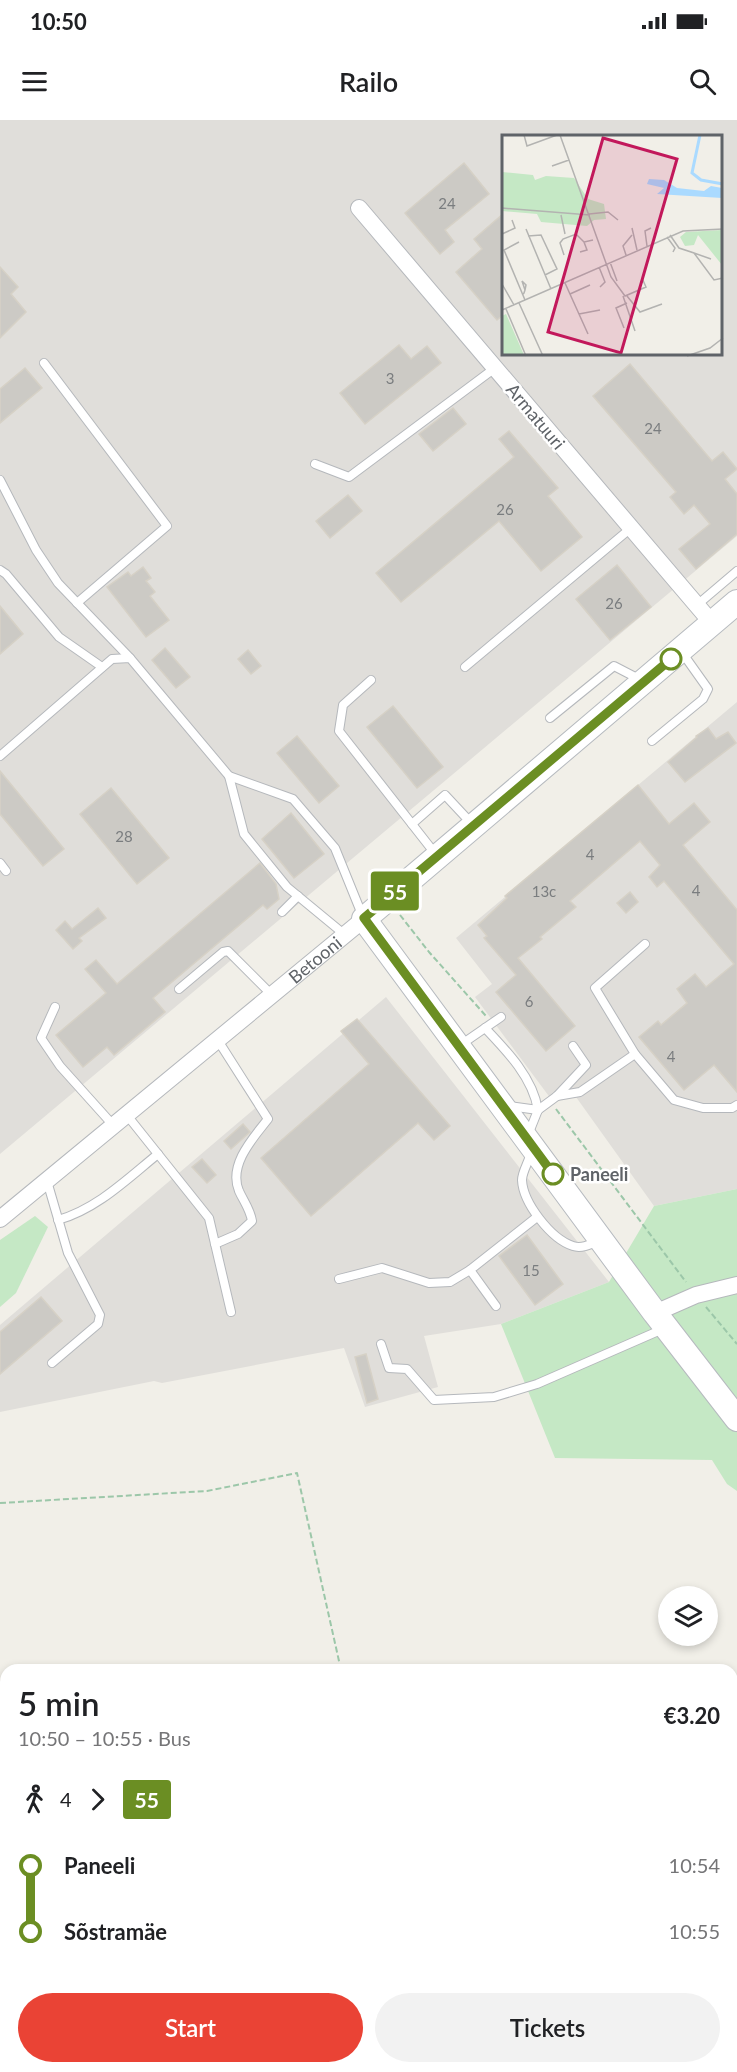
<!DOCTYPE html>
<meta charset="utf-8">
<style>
:root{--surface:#fff;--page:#f2f2f2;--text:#202124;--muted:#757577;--accent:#ea4335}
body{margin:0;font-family:Lato,sans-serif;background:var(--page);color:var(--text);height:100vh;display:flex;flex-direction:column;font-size:22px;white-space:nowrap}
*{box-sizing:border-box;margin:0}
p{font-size:20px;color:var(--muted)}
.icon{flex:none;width:33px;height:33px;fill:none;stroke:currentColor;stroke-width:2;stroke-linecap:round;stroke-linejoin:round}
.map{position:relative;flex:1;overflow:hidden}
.drawer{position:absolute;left:0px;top:1544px;width:738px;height:410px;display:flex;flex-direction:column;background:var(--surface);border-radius:18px 18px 0 0;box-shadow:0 3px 9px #0003}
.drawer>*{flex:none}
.badge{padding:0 12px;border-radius:4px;font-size:21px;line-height:39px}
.controls{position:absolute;left:658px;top:1466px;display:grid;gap:12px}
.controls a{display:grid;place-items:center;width:60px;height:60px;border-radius:50%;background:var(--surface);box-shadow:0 3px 9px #0003;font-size:30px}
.map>.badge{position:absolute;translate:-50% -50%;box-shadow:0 0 0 3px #fff}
.legs{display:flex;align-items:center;gap:9px;height:66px;padding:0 18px;font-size:20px}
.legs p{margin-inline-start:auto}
.summary{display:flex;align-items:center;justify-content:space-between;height:102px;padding:0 18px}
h1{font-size:33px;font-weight:600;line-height:45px}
.button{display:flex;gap:12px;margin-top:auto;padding:12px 18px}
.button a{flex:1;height:69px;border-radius:36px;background:var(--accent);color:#fff;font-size:24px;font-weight:600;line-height:69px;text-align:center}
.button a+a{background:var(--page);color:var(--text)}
ul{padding:0 18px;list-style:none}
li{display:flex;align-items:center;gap:21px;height:66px;font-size:22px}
li i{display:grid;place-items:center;width:9px;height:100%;margin:0 8px;background:currentColor}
li i::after{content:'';width:15px;height:15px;margin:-8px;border:4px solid;border-radius:50%;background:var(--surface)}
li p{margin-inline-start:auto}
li:first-child i{background:linear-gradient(#0000 50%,currentColor 0)}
li:last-child i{background:linear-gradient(currentColor 50%,#0000 0)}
.status{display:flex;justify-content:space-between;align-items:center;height:42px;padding:0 30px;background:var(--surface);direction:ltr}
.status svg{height:16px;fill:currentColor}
header{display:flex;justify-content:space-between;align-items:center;height:78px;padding:0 18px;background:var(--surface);font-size:27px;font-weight:600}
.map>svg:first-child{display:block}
.industrial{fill:#e0deda;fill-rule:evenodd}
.green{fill:#c5e8c5}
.water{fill:#aadaff}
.building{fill:#cccac5;stroke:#d6d1c6;stroke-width:1.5}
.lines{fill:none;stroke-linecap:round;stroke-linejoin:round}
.lane-casing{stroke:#b5b8bc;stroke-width:10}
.street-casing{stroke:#b5b8bc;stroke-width:18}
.secondary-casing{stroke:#b6babf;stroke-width:26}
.path{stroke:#9cc7a9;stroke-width:2;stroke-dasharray:6 3;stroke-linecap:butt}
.lane{stroke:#fff;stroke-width:8}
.street{stroke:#fff;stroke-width:16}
.secondary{stroke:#fff;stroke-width:24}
.line-1-casing{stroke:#fff;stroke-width:14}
.line-1{stroke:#6b8e23;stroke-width:9}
.stop-1-dot{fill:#fff;stroke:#6b8e23;stroke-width:3}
.labels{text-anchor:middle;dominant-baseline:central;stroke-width:5;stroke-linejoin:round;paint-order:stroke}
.number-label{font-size:15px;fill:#7a7d7f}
.street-label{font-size:18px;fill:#5f6368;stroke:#fff}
.stop-label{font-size:18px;font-weight:bold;fill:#5f6368;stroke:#fff;text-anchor:start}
.inset-river{fill:none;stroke:#aadaff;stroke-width:3}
.inset-road{fill:none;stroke:#b3b3b1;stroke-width:1.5}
.view{fill:#c2185b;fill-opacity:0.15;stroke:#c2185b;stroke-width:3}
.inset-edge{fill:none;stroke:#5f6368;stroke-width:3}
</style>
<div class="status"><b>10:50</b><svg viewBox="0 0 49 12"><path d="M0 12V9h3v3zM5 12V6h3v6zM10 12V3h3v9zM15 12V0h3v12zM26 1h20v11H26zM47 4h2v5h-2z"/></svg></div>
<header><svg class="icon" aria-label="menu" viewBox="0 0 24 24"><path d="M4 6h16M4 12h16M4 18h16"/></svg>Railo<svg class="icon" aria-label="search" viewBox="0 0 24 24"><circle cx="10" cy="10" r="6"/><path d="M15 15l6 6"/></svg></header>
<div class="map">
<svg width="737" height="1952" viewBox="0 0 737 1952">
<rect width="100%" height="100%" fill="#f1efe8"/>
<g class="industrial">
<path d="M0 0H737V416L0 1034ZM503 16H720V234H503Z"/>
<path d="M737 582V1069L654 1086 571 970 554 983 475 877 492 864 456 818Z"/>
<path d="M386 877 609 1162 501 1204 424 1216 438 1267 365 1287 344 1228 162 1263 154 1261 0 1292V1205Z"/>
</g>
<g class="green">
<path d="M737 1069V1371L727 1364 712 1340 555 1338 501 1204 609 1162 654 1086Z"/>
<path d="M35 1096 48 1107 16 1173 0 1187V1120Z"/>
</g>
<path class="water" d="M6 1595V1707L0 1706V1597Z"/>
<g class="building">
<path d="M464 43 489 74 445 110 454 122 440 134 405 93Z"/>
<path d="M503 94V195L497 200 456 152 482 129 474 119Z"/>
<path d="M0 147 18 167 11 174 26 192 0 218Z"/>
<path d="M399 225 411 239 427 226 441 243 365 304 340 273Z"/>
<path d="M630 244 712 341 723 332 737 349 725 359 737 374V414L696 449 679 429 710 404 694 385 684 394 670 377 676 372 593 276Z"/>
<path d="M25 248 42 268 0 303V269Z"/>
<path d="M453 288 466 304 433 331 419 314Z"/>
<path d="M509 311 558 368 548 376 582 417 541 451 499 401 401 482 376 453 514 337 499 319Z"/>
<path d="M348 375 362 391 330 418 316 401Z"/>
<path d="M617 445 651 487 610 520 576 479Z"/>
<path d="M143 447 151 458 146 461 155 472 150 476 169 500 146 517 107 467 128 452 131 456Z"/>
<path d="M0 486 23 514 0 534Z"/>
<path d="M165 528 190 557 176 568 152 540Z"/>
<path d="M248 530 261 546 251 554 238 539Z"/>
<path d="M393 586 443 647 417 668 367 607Z"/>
<path d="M708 608 716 619 728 612 736 623 685 662 668 642 697 617 696 616Z"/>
<path d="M297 616 339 666 319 683 277 633Z"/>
<path d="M0 651 64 729 43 746 0 694Z"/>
<path d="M638 665 669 704 694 683 710 702 683 725 737 790V972L714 945 684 970 639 917 658 901 661 905 687 883 677 869 695 854 706 867 734 844 664 761 657 767 650 758 649 757 660 745 640 721 570 781 576 787 540 817 542 819 518 838 575 906 546 931 496 872 516 855 484 818 487 816 478 805 507 778 505 776Z"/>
<path d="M111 668 169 738 137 764 80 694Z"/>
<path d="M291 693 324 734 294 758 262 719Z"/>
<path d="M260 743 276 764 279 779 267 789 263 785 153 878 165 892 114 935 107 927 83 947 56 915 106 873 85 849 96 840 117 864Z"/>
<path d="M630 772 638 782 626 793 617 783Z"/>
<path d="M98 788 106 798 79 818 82 821 73 829 56 810 65 801 72 809Z"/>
<path d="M357 899 450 1006 434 1020 418 1003 311 1096 261 1038 369 944 341 911Z"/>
<path d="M243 1004 250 1012 231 1029 224 1021Z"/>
<path d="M202 1039 216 1055 207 1063 192 1047Z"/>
<path d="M527 1115 563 1164 535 1185 499 1136Z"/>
<path d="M41 1177 62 1201 0 1254V1212Z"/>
<path d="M366 1234 378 1279 367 1283 355 1237Z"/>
</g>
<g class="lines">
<defs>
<g id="lane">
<path d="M44 243 167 406 77 483"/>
<path d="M315 344 349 357 495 248"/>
<path d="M0 360 36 430 58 463 130 538"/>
<path d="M0 450 6 454 59 517 102 547"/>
<path d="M697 485 737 451"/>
<path d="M465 547 631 408"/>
<path d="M371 560 343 585 339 611 437 736"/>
<path d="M550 598 614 546 641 560"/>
<path d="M652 621 703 579 708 569 681 531"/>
<path d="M0 636 112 539 130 538 229 656 293 679 335 728 363 797"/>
<path d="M229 656 244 714 287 767 344 814"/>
<path d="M412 704 445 675 473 705"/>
<path d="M0 743 6 751"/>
<path d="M282 792 298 776"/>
<path d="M179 869 223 832 228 831 271 874"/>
<path d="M55 887 41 918 60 946 113 1005"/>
<path d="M485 908C507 931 533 958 538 990L509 986"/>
<path d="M459 926 501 897"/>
<path d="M635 934 674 980 703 988H732L737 985"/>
<path d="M557 976 580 972 635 934 595 868 645 824"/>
<path d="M126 994 209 1098 231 1192"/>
<path d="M528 1015 538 990 557 976 586 945 573 926"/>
<path d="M531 1033C529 1041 522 1052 522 1060 523 1083 551 1119 573 1126 582 1129 591 1124 600 1120"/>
<path d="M47 1061 68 1133 100 1195 98 1204 52 1243"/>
<path d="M58 1100C97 1089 127 1059 158 1034"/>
<path d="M215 1124 238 1114 252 1101C250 1089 244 1082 239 1071 228 1045 253 1018 268 999L217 919"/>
<path d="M339 1159 382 1148 429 1163 450 1162 470 1150"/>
<path d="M496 1186 470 1150 537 1097"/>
<path d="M381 1224 389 1248 407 1249 434 1280 494 1277 537 1264 663 1209"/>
</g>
<g id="street">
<path d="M359 88 712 503"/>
<path id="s1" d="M0 1099 364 799"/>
<path d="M655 1193 696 1175 737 1165"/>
</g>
<path id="secondary" d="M737 482 364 799 655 1193 737 1299"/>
</defs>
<use href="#lane" class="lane-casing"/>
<use href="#street" class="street-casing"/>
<use href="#secondary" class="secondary-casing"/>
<g class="path">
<path d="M400 795 429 832 486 896"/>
<path d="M556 989 686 1162"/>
<path d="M706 1187 737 1224"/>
<path d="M0 1383 207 1371 297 1353 341 1550"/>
<path d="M362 1952V1947"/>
</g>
<use href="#lane" class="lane"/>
<use href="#street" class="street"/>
<use href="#secondary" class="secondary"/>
</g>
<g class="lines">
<defs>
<path id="line-1" d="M553 1054 364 798 671 539"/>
</defs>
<use href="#line-1" class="line-1-casing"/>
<use href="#line-1" class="line-1"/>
</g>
<g class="stop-1-dot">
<circle cx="671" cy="539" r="10"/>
<circle cx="553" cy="1054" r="10"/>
</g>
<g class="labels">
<g class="number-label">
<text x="447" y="83">24</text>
<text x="390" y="258">3</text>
<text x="653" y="308">24</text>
<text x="505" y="389">26</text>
<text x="614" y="483">26</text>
<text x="124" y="716">28</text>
<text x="590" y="734">4</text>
<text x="696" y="770">4</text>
<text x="544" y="771">13c</text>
<text x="529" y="881">6</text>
<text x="671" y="936">4</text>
<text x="531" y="1150">15</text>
</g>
<g class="street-label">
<text transform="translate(536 296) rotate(50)">Armatuuri</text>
<text stroke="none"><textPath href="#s1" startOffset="408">Betooni</textPath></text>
</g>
<g class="stop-label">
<text x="570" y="1054">Paneeli</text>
</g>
</g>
<g transform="translate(502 15)">
<rect width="220" height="220" fill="#f1efe8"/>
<path d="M0 37 31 40 33 45 44 41 72 43 86 64 102 69 104 84 92 85 85 91 39 87 35 79 0 76ZM220 95V130L196 100 192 110 183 111 178 102 184 97ZM4 179 22 220 0 221V181Z" fill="#c5e8c5"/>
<path d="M147 44 162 45 175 53 202 56 209 51 220 53V63L155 59 162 53 145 49Z" fill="#aadaff"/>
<path class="inset-river" d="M198 0 190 38 199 45 221 49"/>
<path class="inset-road" d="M22 0 25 11 55 0M58 0 109 142 123 161 144 152 140 143M50 31 67 25M0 73 88 80M87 79 106 77 116 85M59 80 63 99M130 93 135 115M24 94 49 154M0 99 13 93 10 85M168 100 177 113 192 118 212 145 221 143M26 101 39 100 55 134 43 140M165 102 173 113 171 117M17 107 2 115 23 165M145 111 143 96 149 93M78 117 85 115 82 107 91 105M192 118 209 124M62 120 58 108 61 104 74 99 82 107M124 120 121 111 130 100M108 127 115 146M97 132 103 147 98 152M63 148 86 199M0 149 12 170M21 159 22 158 23 155 24 150 20 146 23 155M68 159 88 150M121 161 133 196M125 161 138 177 160 169M17 168 41 221M4 174 24 221M0 175 181 96 221 94M77 179 98 175M122 193 114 173 125 168M185 221 208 213 221 203"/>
<path class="view" d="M101 3 175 24 119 218 46 197Z"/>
<rect width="220" height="220" class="inset-edge"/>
</g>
</svg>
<div class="controls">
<a><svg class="icon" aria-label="layers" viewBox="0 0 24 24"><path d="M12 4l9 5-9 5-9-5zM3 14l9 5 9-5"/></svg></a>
</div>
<b class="badge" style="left:395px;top:771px;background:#6b8e23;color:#fff">55</b>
<section class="drawer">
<div class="summary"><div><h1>5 min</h1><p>10:50 – 10:55 · Bus</p></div><b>€3.20</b></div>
<div class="legs"><svg class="icon" aria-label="walk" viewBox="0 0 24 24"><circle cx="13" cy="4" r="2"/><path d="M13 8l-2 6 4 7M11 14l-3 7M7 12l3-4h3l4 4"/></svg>4<svg class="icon" aria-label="forward" viewBox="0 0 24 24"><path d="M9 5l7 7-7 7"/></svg><b class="badge" style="background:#6b8e23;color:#fff">55</b></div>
<ul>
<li><i style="color:#6b8e23"></i><b>Paneeli</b><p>10:54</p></li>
<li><i style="color:#6b8e23"></i><b>Sõstramäe</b><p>10:55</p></li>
</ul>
<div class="button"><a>Start</a><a>Tickets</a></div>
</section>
</div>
